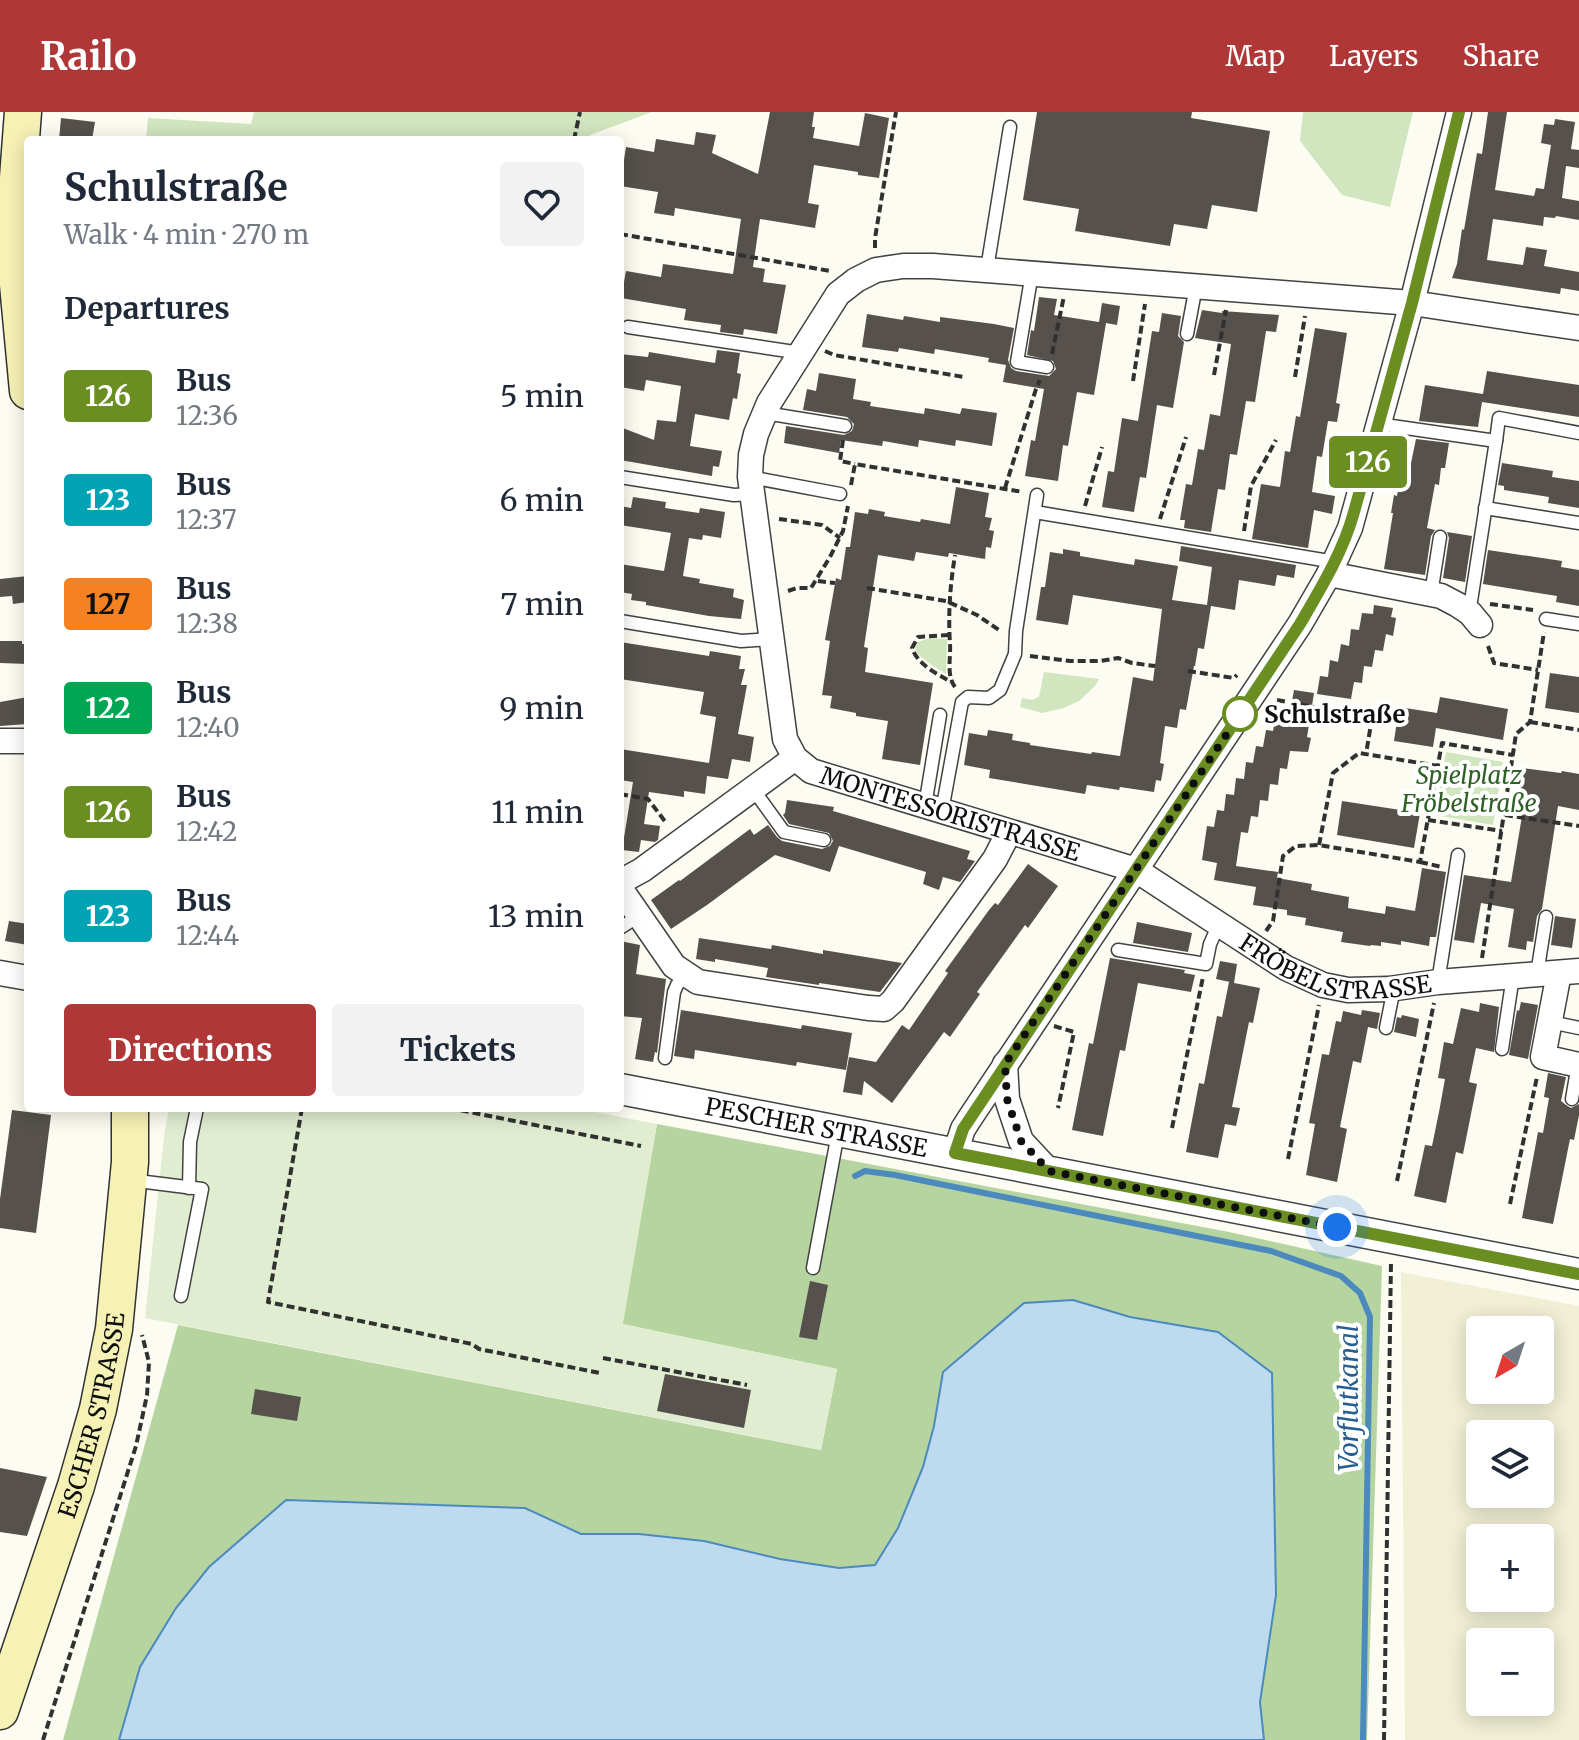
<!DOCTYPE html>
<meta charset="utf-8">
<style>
:root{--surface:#fff;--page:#f2f2f3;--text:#1f2937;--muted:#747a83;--accent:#af3737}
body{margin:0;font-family:Merriweather,serif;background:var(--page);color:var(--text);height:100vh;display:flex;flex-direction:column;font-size:30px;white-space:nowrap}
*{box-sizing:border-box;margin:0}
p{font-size:26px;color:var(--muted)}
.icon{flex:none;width:44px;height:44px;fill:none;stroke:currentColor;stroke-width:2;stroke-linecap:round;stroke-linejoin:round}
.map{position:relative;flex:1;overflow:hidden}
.details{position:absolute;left:24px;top:24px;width:600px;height:976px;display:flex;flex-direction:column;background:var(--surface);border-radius:8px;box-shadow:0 4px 20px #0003}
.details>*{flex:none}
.badge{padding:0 16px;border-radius:6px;font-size:28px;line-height:52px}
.needle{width:52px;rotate:219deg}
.fabs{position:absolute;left:1466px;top:1204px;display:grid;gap:16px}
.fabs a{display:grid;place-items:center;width:88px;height:88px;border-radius:8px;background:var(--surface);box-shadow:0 4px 20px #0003;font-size:40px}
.you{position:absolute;width:40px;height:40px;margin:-20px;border:6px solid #fff;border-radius:50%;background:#1a73e8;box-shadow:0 0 0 12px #1a73e833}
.map>.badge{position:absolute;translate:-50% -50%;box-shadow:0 0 0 4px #fff}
h2{padding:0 40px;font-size:30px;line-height:72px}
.round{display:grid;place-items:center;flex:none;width:84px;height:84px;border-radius:8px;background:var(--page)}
.headline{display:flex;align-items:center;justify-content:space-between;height:136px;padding:0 40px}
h1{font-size:38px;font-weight:700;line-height:60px}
.cta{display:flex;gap:16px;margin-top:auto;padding:16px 40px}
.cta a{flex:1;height:92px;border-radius:8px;background:var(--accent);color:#fff;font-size:32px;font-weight:700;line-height:92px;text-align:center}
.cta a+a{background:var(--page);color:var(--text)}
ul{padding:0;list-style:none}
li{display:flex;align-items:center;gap:24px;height:104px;padding:0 40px}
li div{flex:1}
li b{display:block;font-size:30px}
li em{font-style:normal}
li .badge{min-width:88px;font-weight:700;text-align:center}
header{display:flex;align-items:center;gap:48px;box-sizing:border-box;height:112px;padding:0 40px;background:var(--accent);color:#fff}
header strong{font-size:38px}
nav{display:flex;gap:44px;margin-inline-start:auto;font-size:28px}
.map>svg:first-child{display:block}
.farmland{fill:#f1f0d5;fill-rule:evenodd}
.green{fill:#d1e5bf}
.forest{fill:#b5d4a0}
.pitch{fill:#e1edd0}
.water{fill:#bddaef;stroke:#4c8abe;stroke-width:2}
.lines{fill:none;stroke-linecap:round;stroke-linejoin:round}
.stream{stroke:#4c8abe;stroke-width:6}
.building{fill:#56514c}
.service-casing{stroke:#424242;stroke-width:15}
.minor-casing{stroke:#424242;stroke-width:27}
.tertiary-casing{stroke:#424242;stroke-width:33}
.secondary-casing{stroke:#313131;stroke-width:39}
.path{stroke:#313131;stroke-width:4;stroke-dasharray:8 4;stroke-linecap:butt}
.service{stroke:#fff;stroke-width:12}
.minor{stroke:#fff;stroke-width:24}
.tertiary{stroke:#fff;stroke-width:30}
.secondary{stroke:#f6f2b5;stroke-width:36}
.line-casing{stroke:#fff;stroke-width:18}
.line{stroke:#6b8e23;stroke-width:12}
.walk{stroke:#0f0f0f;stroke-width:8;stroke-dasharray:0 14.4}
.stop-dot{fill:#fff;stroke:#6b8e23;stroke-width:4}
.labels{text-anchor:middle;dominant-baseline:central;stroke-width:8;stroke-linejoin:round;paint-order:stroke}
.stop-label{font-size:24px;font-weight:bold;fill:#0f0f0f;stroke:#fff;text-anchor:start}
.park-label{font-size:24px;font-style:italic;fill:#2f6026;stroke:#fff}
.street-label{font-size:24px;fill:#0f0f0f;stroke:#fff}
.water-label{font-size:26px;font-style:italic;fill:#265e93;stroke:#fff}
</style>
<header>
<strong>Railo</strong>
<nav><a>Map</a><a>Layers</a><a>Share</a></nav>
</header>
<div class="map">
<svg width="1579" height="1628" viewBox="0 0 1579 1628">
<rect width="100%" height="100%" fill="#fdfcf2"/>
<path class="farmland" d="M1401 1160 1579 1194V1628H1405ZM1480 1218H1540V1278H1480ZM1480 1322H1540V1382H1480ZM1480 1426H1540V1486H1480ZM1480 1530H1540V1590H1480Z"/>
<g class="green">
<path d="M254 0H652L590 23 589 28H146L148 6 251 12Z"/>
<path d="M1303 0H1413L1390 95 1342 83 1300 29Z"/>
<path d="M930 526 947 527 946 562C939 557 916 545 915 536 915 534 917 532 918 530Z"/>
<path d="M1044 560 1099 567 1095 574 1079 589 1064 596 1042 601 1020 595 1022 586 1032 588 1039 585Z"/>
<path d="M1446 640 1503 650 1493 713 1435 703Z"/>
</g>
<path class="forest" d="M657 1012 1229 1120 1382 1154 1367 1628H1264L1260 1590 1276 1483 1130 1205 1073 1188 934 1314 923 1355 898 1416 875 1453 839 1456 780 1447 704 1429 639 1422H580L525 1396 140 1555 119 1628H63L178 1213 821 1338 837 1257 622 1212Z"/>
<path class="pitch" d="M169 996H575L657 1012 623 1212 837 1257 821 1338 145 1206 164 1025Z"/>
<path class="water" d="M1073 1188 1130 1205 1218 1220 1272 1261 1276 1483 1260 1590 1264 1628H119L140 1555 176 1496 209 1455 286 1388 525 1396 581 1422H639L704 1429 780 1447 839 1456 875 1453 898 1416 923 1355 934 1314 943 1260 1024 1191Z"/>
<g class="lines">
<path class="stream" d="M855 1064 865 1059 895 1063 1271 1139 1341 1164 1360 1181 1370 1205 1363 1628"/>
</g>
<g class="building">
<path d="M770 0H814L812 15H815L813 26 859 34 865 1 889 6 879 66 858 63V60L814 53 808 91 819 93 815 116 760 107 753 155 765 157 763 170 786 173 777 222 744 217 743 223 720 220 721 213 684 208 686 197 621 186 626 159 661 165 663 152 733 162 741 107 675 96 674 104 654 101 658 80 620 74 626 35 654 40 656 27 694 33 696 20 716 23 712 41 758 62Z"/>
<path d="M1037 0H1192L1191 6 1270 19 1257 100 1212 93 1207 117 1174 112 1170 134 1075 119 1079 97 1023 88Z"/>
<path d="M1488 0H1507L1495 78 1534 84 1536 76 1544 77 1551 33 1541 31 1544 12 1554 13 1555 7 1575 10 1571 37 1579 38V56L1566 54 1562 86 1579 89V108L1556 104 1555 106 1544 105 1543 114 1493 107 1487 148 1523 153 1526 135 1547 138 1544 154 1579 160V179L1561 176 1560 182 1452 166 1457 152 1462 117 1464 118 1477 41 1482 42Z"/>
<path d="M61 6 95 10 92 28H59Z"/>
<path d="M1039 185 1057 187 1054 203 1099 210 1102 191 1120 194 1117 213 1106 211 1094 283 1077 280 1068 334 1063 333 1058 369 1025 364 1031 328 1035 329 1044 277 1003 270 1006 253 988 250 989 246 935 237 934 242 899 236 898 240 862 235 867 202 903 208 904 204 940 210V205L994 212 1014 216 1008 248 1011 256 1016 259 1049 264 1056 257 1053 249 1027 243 1031 218 1034 219Z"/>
<path d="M1202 198 1222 201V199L1279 203 1276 220 1266 219 1255 290 1246 289 1237 343 1230 342 1225 378 1218 377 1211 420 1184 416 1185 408H1180L1186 372 1192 373 1198 337 1204 338 1210 302 1220 304 1231 232 1195 226Z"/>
<path d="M1162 201 1181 204 1178 224 1184 230 1173 296 1157 293 1146 366 1140 365 1134 400 1102 395 1108 359 1114 360 1122 306 1138 309 1152 219 1159 220Z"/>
<path d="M1315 216 1347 221 1336 291 1340 292 1337 310 1328 309 1322 345 1317 344 1312 380 1335 384 1332 402 1314 398 1308 436 1252 427 1261 372 1280 375 1285 339 1290 340 1296 304 1300 305Z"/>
<path d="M717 238 740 241 737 261 741 262 737 287 733 286 729 308 695 302 690 334 722 339 719 355 713 354 712 364 620 348V315L654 328 657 308 676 310 681 274 646 268 644 279 620 275V242L648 245 649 240 715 251Z"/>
<path d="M1487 259 1579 273V305L1482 290 1478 315 1419 309 1425 273 1483 282Z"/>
<path d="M819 261 856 267 853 287 871 290 870 294 924 302 925 296 960 302 962 296 997 301 992 334 956 328 955 334 919 328 918 335 883 329 882 334 841 328 839 341 784 331 786 314 844 323 852 319 854 312 847 305 803 298 807 277 816 279Z"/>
<path d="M1416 327 1449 331 1445 356H1441L1439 373 1435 372 1427 416 1435 418 1431 424 1425 463 1384 457 1393 401H1391L1394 383 1397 384 1400 367H1404L1407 350 1411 351Z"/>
<path d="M1502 351 1553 359 1552 365 1579 369V396L1548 391 1549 385 1504 378V374L1498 373Z"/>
<path d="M956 375 989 381 985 405 992 406 989 418 994 419 991 436 986 435 985 447 949 441 948 445 916 440 914 449 878 443 864 535 868 536 865 560 933 571 920 653 882 647 888 609 856 604V601L830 596 832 584 822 583 830 529 825 528 836 466 841 468 846 435H850L855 400 868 402 869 397 885 400 884 404 920 410 921 407 950 412Z"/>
<path d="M633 385 666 390 665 396 699 401 700 396 725 400 721 426 703 423 702 428 689 426 683 464 700 467 699 471 734 477 733 485 744 488 741 507 709 504 646 493V490L631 488 632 482 620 480V452L664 459 671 421 620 413V394L631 396Z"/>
<path d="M1447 420 1472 424 1465 470 1443 466 1449 426Z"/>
<path d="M1181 434 1296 453 1294 466 1277 463 1275 474 1239 468 1235 498 1211 494 1204 537 1198 536 1195 554H1194L1186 598 1180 597 1177 616 1165 614 1160 651 1164 652 1161 669 1156 668 1154 680 1120 675 1119 678 1087 673 1085 682 989 666 990 658 964 653 969 621 987 624 988 618 1013 622 1012 628 1030 631V633L1091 642 1092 640 1120 644 1133 565 1153 569 1162 497 1073 483 1068 513 1036 508 1041 475H1045L1050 440 1063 442V437L1080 440V444L1134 453 1135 447 1178 454 1172 488 1207 493 1212 455 1179 449Z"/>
<path d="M1488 438 1562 449 1561 455 1579 458V494L1556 490 1557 484 1483 472Z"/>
<path d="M28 464V490L13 492 12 484 0 485V467Z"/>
<path d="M1374 493 1393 496 1391 505 1396 506 1393 524 1386 522 1383 539 1375 538 1372 555 1364 554 1362 571 1354 570 1351 587 1317 582 1320 564 1328 565 1330 548 1338 550 1341 532 1349 534 1351 517 1359 518 1362 501 1373 502Z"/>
<path d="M0 529H22V532H28V552L0 551Z"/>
<path d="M620 530 709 544 710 539 741 544 739 557H745L741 573H747L738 622 754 625 750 650 732 647 728 667 707 664 705 682 684 679V685L649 680 644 712 660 714 658 728 655 730 641 728 639 740 622 738 633 670 620 668V637L709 651 716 605 700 602 704 580 620 567Z"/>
<path d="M1550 561 1579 565V601L1545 596Z"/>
<path d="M1294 578 1314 581 1307 625 1311 626 1308 640 1290 639 1287 657 1280 656 1278 673 1270 672 1268 689 1260 688 1258 705 1251 704 1248 721 1241 720 1236 754 1278 760 1277 766 1312 772 1311 778 1349 785 1348 796 1385 802 1386 794 1415 799 1422 756 1446 760 1436 825H1430L1429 834 1401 829V833L1381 830V834L1371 833 1370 834 1341 830 1343 820 1305 813 1306 806 1287 803V798L1253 793 1256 775 1214 768 1217 751 1202 748 1207 714 1214 715 1217 698 1224 699 1226 682 1234 683 1236 666 1244 667 1246 650 1253 651 1256 634 1263 635 1266 618 1273 619 1276 602 1282 603 1283 594 1291 595Z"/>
<path d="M28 585V612L0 614V590Z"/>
<path d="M1440 585 1508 597 1503 628 1436 616 1433 635 1394 629 1399 595 1437 601Z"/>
<path d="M1523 656 1561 661 1562 659 1579 662V698L1558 694 1542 797 1537 804 1533 830 1527 829 1526 838 1508 835 1514 797 1481 791 1474 831 1454 828 1464 763 1511 770 1524 692 1518 691Z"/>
<path d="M787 688 834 695 833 699 970 739 967 747 975 749 960 770 943 765 939 778 923 772 926 760 839 734 830 760 775 743 707 793 671 817 651 788 679 768 680 769 750 717 754 723 768 713 777 725 782 729 822 737 830 734 833 729 829 721 789 712 783 703 785 701Z"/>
<path d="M1342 689 1420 701 1414 736 1337 723Z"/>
<path d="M1028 752 1058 774 1028 816 1025 813 977 880 980 882 950 925 944 920 892 991 864 969 862 983 843 980 849 945 876 950 902 913 909 918 948 861 945 859 989 798 995 791 998 793Z"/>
<path d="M1555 804 1576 807 1572 836 1551 833Z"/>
<path d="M9 809 28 812V833L5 829Z"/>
<path d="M1137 810 1192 821 1188 840 1133 831Z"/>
<path d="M699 826 771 837 772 833 823 842V838L902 851 880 880 819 871V873L766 865 768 856 715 847V850L696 847Z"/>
<path d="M620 829 640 833 636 862 666 867 657 941 655 940 653 950 635 947 642 906 620 904Z"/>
<path d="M1110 846 1185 858 1184 861 1195 863 1191 880 1138 871 1125 939 1120 938 1103 1024 1072 1018 1089 931 1093 932Z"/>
<path d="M1220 849 1237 852 1234 871 1260 876 1253 911 1249 910 1232 995 1240 996 1236 1014 1225 1012 1218 1046 1186 1040 1199 971 1204 972 1217 904 1222 905 1229 870H1230L1216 867Z"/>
<path d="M1521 890 1538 893 1528 947 1509 943 1517 898 1519 899Z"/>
<path d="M1480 891 1499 895 1494 940 1476 936 1469 970 1477 972 1463 1042 1456 1040 1446 1091 1414 1084 1425 1033 1432 1034 1439 1000 1445 967 1438 966 1444 930 1453 932 1461 896 1479 900Z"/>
<path d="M681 898 801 917 802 913 852 921 846 958 797 950 796 954 695 938 694 947 674 944Z"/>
<path d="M1362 898 1380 901 1377 917 1368 915 1361 951 1353 949 1340 1015 1347 1017 1337 1070 1306 1063 1315 1012 1309 1011 1322 942 1329 943 1336 909 1341 910 1343 899 1361 903Z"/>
<path d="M1402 903 1419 907 1416 925 1394 920 1397 905 1401 906Z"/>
<path d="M1548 961 1566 965 1561 989 1566 993 1571 996 1579 992V1003L1574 1028 1570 1027 1553 1112 1522 1106 1538 1020 1543 1021 1549 986 1544 985Z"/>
<path d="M12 998 51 1003 36 1121 0 1116V1087Z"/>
<path d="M810 1169 828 1173 817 1228 799 1225Z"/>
<path d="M665 1262 751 1278 744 1316 657 1299Z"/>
<path d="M255 1277 301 1285 297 1309 251 1302Z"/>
<path d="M0 1356 47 1365 27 1424 0 1420Z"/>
</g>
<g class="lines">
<defs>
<g id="service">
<path d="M987 157 1010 15"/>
<path d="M1032 161 1017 250 1047 255"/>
<path d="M628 215 801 241"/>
<path d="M1187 222 1196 174"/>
<path d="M765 301 845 314"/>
<path d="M1378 312 1496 329 1471 489"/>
<path d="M1496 329 1499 306 1579 321"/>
<path d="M620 365 734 383 753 382"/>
<path d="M750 365 840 382"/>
<path d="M1485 396 1579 411"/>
<path d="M1035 400 1335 450"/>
<path d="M1431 482 1440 425"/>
<path d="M1546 507 1579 512"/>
<path d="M620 509 741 529 772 527"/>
<path d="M753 677 784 720 824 728"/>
<path d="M925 694 940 603"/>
<path d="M942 699 962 590 968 585 989 586 1000 578 1015 542 1016 519 1037 383"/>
<path d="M620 816 639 804"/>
<path d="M1118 838 1206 852 1210 832 1219 812"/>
<path d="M1537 862 1546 805"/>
<path d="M1438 870 1458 743"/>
<path d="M1550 910 1579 916"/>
<path d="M1386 916 1394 876"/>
<path d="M1502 937 1513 864"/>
<path d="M665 946 674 880 677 873 685 863"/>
<path d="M1572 987 1578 952"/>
<path d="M130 1068 202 1077 181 1184"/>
<path d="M189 1076 190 1030 197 996"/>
<path d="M813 1156 838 1021"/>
</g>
<g id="minor">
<path id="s1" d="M1579 216 1412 191 933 154H903L876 158 856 168 838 182 769 291 756 322 751 343 750 365 785 627 795 646 811 659 1136 758 1286 856 1323 873 1348 878 1389 877 1438 870 1579 859"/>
<path d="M1329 462 1441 484 1458 493 1470 501 1480 513"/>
<path d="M0 629H28"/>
<path d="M620 770 642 758 795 646"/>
<path d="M620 776 674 854 698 870 868 896 884 897 893 889 995 747 1009 720"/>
<path d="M0 861 28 866"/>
<path d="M1559 861 1543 945 1579 953"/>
<path d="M1005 952 1007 987 1021 1029 1049 1059"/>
<path d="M955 1041 963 1017 970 1006 1300 512 1329 462 1350 416 1412 191 1459 0"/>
</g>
<g id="tertiary">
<path id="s2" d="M620 977 1579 1162"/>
</g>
<g id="secondary">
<path d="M23 0 15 105 16 151 28 279"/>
<path id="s3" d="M0 1599 76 1374 98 1297 114 1217 130 1050V996"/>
</g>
</defs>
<use href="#service" class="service-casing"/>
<use href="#minor" class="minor-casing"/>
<use href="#tertiary" class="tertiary-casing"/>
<use href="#secondary" class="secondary-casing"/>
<g class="path">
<path d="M574 28 580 0"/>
<path d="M620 122 830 159"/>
<path d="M875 136V126L896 0"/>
<path d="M825 239 834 243 964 265"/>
<path d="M1052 242 1064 184"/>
<path d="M1214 263 1226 198"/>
<path d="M1295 265 1305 204"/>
<path d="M1133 269 1145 192"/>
<path d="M843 328 840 349 855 352"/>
<path d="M851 373 855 352 1023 380"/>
<path d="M1005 376 1036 277 1040 268"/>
<path d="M1085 394 1102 335"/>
<path d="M779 407 822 413 840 426"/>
<path d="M1160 407 1186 325"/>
<path d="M1244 419 1251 374 1276 328"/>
<path d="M818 469 835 471"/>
<path d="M867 476 946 489 977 503 999 518"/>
<path d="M788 479 797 476H811L830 445 843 419 848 394"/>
<path d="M1490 492 1533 498"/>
<path d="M949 523 918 525 912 536C918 553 936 561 951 570"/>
<path d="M1488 534 1494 551 1538 558"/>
<path d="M1030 544 1070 549H1100L1118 546 1132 551 1155 554"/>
<path d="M1188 559 1234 566 1237 563"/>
<path d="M955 575C946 563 951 546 950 532 948 502 950 474 955 443"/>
<path d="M1277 588 1372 606 1366 642"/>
<path d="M1530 610 1579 618"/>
<path d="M620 682 648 687 667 712"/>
<path d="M1505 703 1579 714"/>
<path d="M1428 708 1502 719"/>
<path d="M1319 733 1333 661 1359 641 1438 654"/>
<path d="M1420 750 1442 755"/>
<path d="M1266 819 1273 809 1283 744 1296 734 1319 733 1420 750 1442 631 1513 643"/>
<path d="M1482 846 1516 622 1530 610 1544 520"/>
<path d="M1054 914 1074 920 1058 996"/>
<path d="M302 996 268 1190 472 1232 479 1237 600 1261"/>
<path d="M449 996 641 1034"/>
<path d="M1172 1016 1203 865"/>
<path d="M1288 1047 1319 893"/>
<path d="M1397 1069 1434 891"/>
<path d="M1510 1092 1537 965"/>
<path d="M603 1246 747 1273"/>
<path d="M43 1628 136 1334 147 1283 149 1250 142 1223"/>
<path d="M1384 1628 1391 1149"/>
</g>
<use href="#service" class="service"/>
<use href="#minor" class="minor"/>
<use href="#tertiary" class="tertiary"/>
<use href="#secondary" class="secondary"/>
</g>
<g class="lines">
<defs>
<path id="line" d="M1459 0 1412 191 1354 400C1343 440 1321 476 1300 512L963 1017 955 1041 1579 1162"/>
</defs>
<use href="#line" class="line-casing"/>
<use href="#line" class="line"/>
<path class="walk" d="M1240 602 1245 595 1005 952 1007 987 1021 1029 1049 1059 1337 1115"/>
</g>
<circle class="stop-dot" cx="1240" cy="602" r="16"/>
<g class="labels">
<g class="stop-label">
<text x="1264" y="602">Schulstraße</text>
</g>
<g class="park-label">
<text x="1469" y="663">Spielplatz<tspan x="1469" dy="28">Fröbelstraße</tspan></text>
</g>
<g class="street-label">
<text stroke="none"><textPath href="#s1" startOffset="1410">MONTESSORISTRASSE</textPath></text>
<text stroke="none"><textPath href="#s1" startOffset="1832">FRÖBELSTRASSE</textPath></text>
<text stroke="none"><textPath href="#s2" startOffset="200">PESCHER STRASSE</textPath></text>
<text stroke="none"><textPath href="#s3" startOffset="310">ESCHER STRASSE</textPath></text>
</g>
<g class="water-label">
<text transform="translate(1348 1286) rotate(-90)">Vorflutkanal</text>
</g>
</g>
</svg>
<div class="fabs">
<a><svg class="needle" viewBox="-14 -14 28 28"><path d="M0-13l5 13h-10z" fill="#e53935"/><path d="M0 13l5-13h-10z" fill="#747a83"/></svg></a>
<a><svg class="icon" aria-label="layers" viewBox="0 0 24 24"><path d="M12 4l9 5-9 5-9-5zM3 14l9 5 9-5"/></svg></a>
<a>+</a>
<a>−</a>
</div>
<div class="you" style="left:1337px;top:1115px"></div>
<b class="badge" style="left:1368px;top:350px;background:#6b8e23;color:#fff">126</b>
<section class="details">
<div class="headline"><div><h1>Schulstraße</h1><p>Walk · 4 min · 270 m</p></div><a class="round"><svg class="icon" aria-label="heart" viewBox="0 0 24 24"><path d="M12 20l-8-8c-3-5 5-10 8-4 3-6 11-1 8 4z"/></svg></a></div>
<h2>Departures</h2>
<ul>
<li><span class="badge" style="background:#6b8e23;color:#fff">126</span><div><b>Bus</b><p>12:36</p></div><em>5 min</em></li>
<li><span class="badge" style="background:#00a3b4;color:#fff">123</span><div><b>Bus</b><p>12:37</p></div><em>6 min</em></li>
<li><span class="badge" style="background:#f58220;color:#111">127</span><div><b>Bus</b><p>12:38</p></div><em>7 min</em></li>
<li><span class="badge" style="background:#00a651;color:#fff">122</span><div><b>Bus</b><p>12:40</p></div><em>9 min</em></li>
<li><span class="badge" style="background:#6b8e23;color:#fff">126</span><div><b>Bus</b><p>12:42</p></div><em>11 min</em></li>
<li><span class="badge" style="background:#00a3b4;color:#fff">123</span><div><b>Bus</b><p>12:44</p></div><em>13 min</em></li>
</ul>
<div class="cta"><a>Directions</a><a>Tickets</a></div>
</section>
</div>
